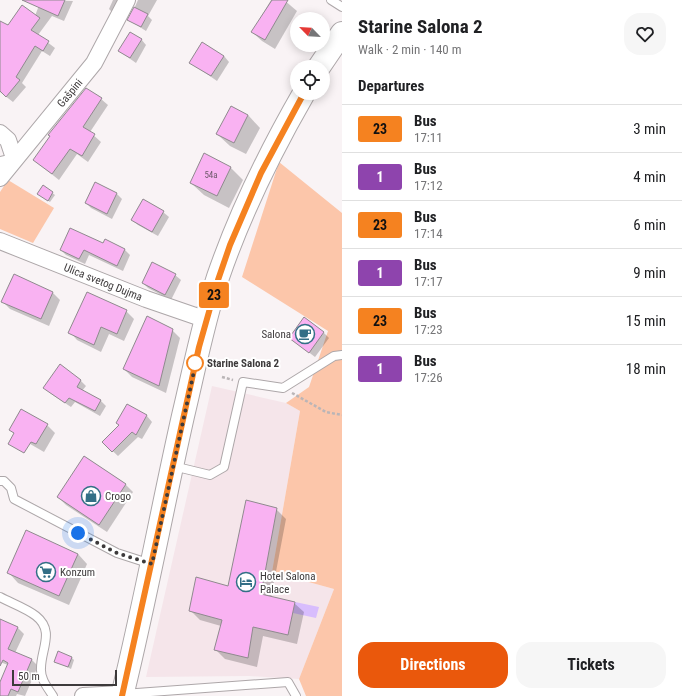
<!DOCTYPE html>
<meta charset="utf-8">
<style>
:root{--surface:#fff;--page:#f6f6f6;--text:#202124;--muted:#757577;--line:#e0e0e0;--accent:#ea580c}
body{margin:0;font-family:"Roboto Condensed",sans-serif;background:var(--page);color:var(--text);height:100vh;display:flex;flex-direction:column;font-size:15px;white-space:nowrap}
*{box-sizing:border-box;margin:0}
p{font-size:13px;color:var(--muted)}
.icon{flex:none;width:22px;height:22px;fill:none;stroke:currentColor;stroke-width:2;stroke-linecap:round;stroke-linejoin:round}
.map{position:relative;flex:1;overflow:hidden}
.sheet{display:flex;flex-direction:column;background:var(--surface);width:340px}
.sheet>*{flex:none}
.badge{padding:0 8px;border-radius:3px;font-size:14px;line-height:26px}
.needle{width:26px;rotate:295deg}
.buttons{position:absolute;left:290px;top:12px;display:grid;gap:8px}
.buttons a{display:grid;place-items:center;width:40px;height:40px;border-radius:50%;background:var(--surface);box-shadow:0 2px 10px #0003;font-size:20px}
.scale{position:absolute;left:12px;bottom:10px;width:105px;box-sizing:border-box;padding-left:4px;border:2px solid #3d3a3b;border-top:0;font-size:11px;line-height:14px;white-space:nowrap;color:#3d3a3b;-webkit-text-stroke:3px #fff;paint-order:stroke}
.you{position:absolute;width:20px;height:20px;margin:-10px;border:3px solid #fff;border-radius:50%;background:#1a73e8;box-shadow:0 0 0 6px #1a73e833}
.map>.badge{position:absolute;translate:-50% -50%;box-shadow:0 0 0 2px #fff}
h2{padding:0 16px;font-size:15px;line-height:36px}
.round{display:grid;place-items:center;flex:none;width:42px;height:42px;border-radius:16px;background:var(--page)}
.summary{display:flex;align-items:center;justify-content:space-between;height:68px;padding:0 16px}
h1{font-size:19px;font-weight:700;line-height:30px}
.cta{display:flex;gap:8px;margin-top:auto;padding:8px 16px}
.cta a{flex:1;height:46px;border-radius:16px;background:var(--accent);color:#fff;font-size:16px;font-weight:700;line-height:46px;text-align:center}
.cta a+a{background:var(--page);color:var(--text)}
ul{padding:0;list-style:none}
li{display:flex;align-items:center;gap:12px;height:48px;padding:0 16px;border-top:1px solid var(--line)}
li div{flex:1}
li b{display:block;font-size:15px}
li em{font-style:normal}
li .badge{min-width:44px;font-weight:700;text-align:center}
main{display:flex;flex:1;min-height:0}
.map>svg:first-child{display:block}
.built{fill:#f5e5ea}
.green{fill:#fcc6aa}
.water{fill:#d8bdfd}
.shadow{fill:#0003}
.building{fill:#f9b2f2;stroke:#8f8a8e}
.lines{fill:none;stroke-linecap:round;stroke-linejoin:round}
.lane-casing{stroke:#ada7a9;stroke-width:10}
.street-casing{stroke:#ada7a9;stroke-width:18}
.secondary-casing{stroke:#ada7a9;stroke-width:24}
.path{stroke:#bab5b7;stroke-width:2.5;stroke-dasharray:3 2;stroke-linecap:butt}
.lane{stroke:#fff;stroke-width:8}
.street{stroke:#fff;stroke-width:16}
.secondary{stroke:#fff;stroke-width:22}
.line-casing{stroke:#fff;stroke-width:9}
.line{stroke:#f58220;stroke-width:6}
.walk{stroke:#3d3a3b;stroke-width:4;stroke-dasharray:0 7.2}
.stop-dot{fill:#fff;stroke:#f58220;stroke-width:2}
.labels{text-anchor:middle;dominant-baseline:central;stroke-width:4;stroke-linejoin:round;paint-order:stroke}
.number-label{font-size:9px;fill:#6c5869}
.street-label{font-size:11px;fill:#3d3a3b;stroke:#fff}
.poi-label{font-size:11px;fill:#3d3a3b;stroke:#fff;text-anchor:start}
.stop-label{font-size:11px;font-weight:bold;fill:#3d3a3b;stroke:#fff;text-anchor:start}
</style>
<main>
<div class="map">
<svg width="342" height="696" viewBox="0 0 342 696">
<rect width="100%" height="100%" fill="#f9f3f5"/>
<path class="built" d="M212 386 286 403 300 411 272 572 334 589 299 679 249 676 146 677Z"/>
<g class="green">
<path d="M279 162 342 213V696H306L299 679 334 589 272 572 300 411 286 403 309 387 328 331 242 277Z"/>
<path d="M8 180 54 208 33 243 0 229V192Z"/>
</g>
<path class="water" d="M295 602 319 607 316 618 293 613Z"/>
<g class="shadow">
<path d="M41 0 73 1 64 21 52 16 38 35 55 48 50 56 42 51 22 83 26 87 13 102 0 92V22L11 30 35 16Z"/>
<path d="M113 0H123L114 14 109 9Z"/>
<path d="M138 0H157L148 16 152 20 146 31 129 20Z"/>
<path d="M271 0H284L297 11 275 49 262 41 252 32Z"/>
<path d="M141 39 146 45 136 63 119 51Z"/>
<path d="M224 56 229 62 217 81 191 63Z"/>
<path d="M101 99 108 105 90 132 101 142 88 162 77 154 59 180 34 160Z"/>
<path d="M248 115 260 128 246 154 230 146 217 134Z"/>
<path d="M231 168 243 180 229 208 204 195 191 183Z"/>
<path d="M96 183 117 194 122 199 112 219 91 208 86 203Z"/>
<path d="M43 186 55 195 50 202 38 194Z"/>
<path d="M163 212 169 217 158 236 138 225 132 220Z"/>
<path d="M105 241 125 250 130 255 123 271 89 255 85 264 66 255 61 250 104 245Z"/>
<path d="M175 275 181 280 171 300 148 288 143 283Z"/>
<path d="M53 293 60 300 49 326 10 309 2 301Z"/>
<path d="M126 311 134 319 124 341 109 334 101 352 77 340 70 332Z"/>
<path d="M172 330 180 338 166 393 132 377 124 369Z"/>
<path d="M323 332 329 338 315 357 290 338Z"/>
<path d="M81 381 86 386 82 391 100 400 106 406 100 416 75 402 71 407 50 393Z"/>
<path d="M128 405 147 416 152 422 142 439 138 437 118 456 103 442 120 425Z"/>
<path d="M47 425 55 433 44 452 18 437 10 430Z"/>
<path d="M85 457 126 485 133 492 107 532 66 505 58 497Z"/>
<path d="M276 509 286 519 271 598 294 603 304 612 297 644 263 636 257 667 225 659 215 649 221 626 200 620 190 610 229 588Z"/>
<path d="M78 554 87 564 69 605 18 583 9 573Z"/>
<path d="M0 620 18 628 24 634 15 653 32 660 38 666 25 696 17 694 16 696H0V685L8 665 0 662Z"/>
<path d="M71 657 74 660 71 669 55 661Z"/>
</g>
<g class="building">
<path d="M22 0H65L58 16Z"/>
<path d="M272 0H288L265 40 251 32Z"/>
<path d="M22 5 40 18 31 30 49 41 43 51 35 46 16 77 20 80 6 97 0 91V21L8 25Z"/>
<path d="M134 7 148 14 141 27 127 20Z"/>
<path d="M130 32 142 39 130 58 118 51Z"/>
<path d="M202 42 224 56 211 76 189 63Z"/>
<path d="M86 88 102 98 83 127 95 134 82 156 70 149 52 174 33 160 50 136 48 135Z"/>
<path d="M231 106 248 115 234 143 216 134Z"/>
<path d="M204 153 231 167 217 196 190 183Z"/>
<path d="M95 182 117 193 107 214 85 203Z"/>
<path d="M43 185 53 192 48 201 37 194Z"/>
<path d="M143 199 164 211 152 232 131 220Z"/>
<path d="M70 228 103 243 105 239 125 249 117 266 84 250 79 259 60 250Z"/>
<path d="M152 262 176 274 165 295 142 283Z"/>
<path d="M14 274 53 292 41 319 1 302Z"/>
<path d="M87 292 127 310 117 334 101 327 94 345 68 333Z"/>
<path d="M147 316 173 329 159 386 123 369Z"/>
<path d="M304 317 324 332 309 353 289 338Z"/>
<path d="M60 364 81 380 77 387 101 400 95 411 69 398 65 403 43 388Z"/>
<path d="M127 404 147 415 136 435 132 432 112 452 102 442 119 425 116 423Z"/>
<path d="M21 409 48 424 36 444 31 442 24 453 8 444 14 433 9 430Z"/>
<path d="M84 456 126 484 99 525 57 497Z"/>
<path d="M246 500 277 508 261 594 295 602 288 635 253 627 248 658 214 650 222 620 189 611 196 577 228 586Z"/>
<path d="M26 530 78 554 59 596 7 573Z"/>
<path d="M0 619 18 627 8 649 32 659 18 692 11 689 8 696H0V682L8 663 3 660 0 666Z"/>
<path d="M58 651 72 657 68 667 54 662Z"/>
</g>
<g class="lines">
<defs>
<g id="lane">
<path d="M331 0 342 7"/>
<path d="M0 161 14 158"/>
<path d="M173 466 210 475 224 467 243 382 283 388 334 356 342 355"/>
<path d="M0 481H4L11 488 14 499 117 553 151 564"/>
<path d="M0 597C11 603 26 608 36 616 55 631 41 649 41 668 40 679 48 688 53 696"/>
<path d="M123 694 288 682 296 696"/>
</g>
<g id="street">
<path d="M0 133 8 140 14 158"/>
<path id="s1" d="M0 178 94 63 127 0"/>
<path id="s2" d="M0 241 146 299 207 320"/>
<path d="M83 696 122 694"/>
</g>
<g id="secondary">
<path d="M319 67 342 33"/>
<path d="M122 696C145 603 162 509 183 416 194 370 203 323 218 277 240 213 270 152 304 93"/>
</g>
</defs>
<use href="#lane" class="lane-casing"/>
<use href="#street" class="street-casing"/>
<use href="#secondary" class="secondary-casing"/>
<g class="path">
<path d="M222 377 233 380"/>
<path d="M292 393 326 412 342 415"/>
</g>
<use href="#lane" class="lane"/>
<use href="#street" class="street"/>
<use href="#secondary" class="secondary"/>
</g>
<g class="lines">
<defs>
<path id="line" d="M122 696 199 347 218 280 230 245 261 173 304 93"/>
</defs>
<use href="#line" class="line-casing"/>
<use href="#line" class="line"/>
<path class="walk" d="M78 533 117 553 152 564 196 362 195 363"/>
</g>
<defs>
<symbol id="cafe-ring" viewBox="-11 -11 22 22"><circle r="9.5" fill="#fff" stroke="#336f86" stroke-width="1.5"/><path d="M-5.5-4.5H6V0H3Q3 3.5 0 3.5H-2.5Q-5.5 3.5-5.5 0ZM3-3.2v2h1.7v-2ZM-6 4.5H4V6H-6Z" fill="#336f86"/></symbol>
<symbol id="shop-ring" viewBox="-11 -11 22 22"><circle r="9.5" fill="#fff" stroke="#336f86" stroke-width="1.5"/><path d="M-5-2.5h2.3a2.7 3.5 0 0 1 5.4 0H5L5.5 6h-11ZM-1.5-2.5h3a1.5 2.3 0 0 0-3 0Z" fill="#336f86"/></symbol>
<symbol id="supermarket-ring" viewBox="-11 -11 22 22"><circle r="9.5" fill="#fff" stroke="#336f86" stroke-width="1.5"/><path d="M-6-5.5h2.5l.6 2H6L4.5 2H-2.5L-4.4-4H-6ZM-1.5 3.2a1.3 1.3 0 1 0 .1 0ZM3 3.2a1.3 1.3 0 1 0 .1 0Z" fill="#336f86"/></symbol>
<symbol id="hotel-ring" viewBox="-11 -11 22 22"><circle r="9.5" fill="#fff" stroke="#336f86" stroke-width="1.5"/><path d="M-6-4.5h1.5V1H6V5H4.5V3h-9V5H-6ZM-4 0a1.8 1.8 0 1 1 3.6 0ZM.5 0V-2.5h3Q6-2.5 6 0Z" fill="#336f86"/></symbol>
</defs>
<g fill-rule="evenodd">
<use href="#cafe-ring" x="294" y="323" width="22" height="22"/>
<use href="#shop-ring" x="80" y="485" width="22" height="22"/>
<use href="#supermarket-ring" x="35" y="561" width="22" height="22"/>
<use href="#hotel-ring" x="235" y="571" width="22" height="22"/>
</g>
<circle class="stop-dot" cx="195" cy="363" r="8"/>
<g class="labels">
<g class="number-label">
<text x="211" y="175">54a</text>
</g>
<g class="street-label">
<text stroke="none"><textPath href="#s1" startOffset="110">Gašpini</textPath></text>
<text stroke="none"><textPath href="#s2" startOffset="111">Ulica svetog Dujma</textPath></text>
</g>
<g class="poi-label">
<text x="291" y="334" text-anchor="end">Salona</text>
<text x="105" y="496">Crogo</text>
<text x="60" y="572">Konzum</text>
<text x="260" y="576">Hotel Salona<tspan x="260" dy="13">Palace</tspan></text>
</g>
<g class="stop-label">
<text x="207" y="363">Starine Salona 2</text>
</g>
</g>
</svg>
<div class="buttons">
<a><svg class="needle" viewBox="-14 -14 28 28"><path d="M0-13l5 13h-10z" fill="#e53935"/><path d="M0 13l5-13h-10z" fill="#757577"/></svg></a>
<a><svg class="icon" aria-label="locate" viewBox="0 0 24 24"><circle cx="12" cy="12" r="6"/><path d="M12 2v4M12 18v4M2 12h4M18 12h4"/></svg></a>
</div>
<div class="scale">50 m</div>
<div class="you" style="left:78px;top:533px"></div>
<b class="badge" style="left:214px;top:295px;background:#f58220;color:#111">23</b>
</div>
<section class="sheet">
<div class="summary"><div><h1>Starine Salona 2</h1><p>Walk · 2 min · 140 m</p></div><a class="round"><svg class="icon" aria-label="heart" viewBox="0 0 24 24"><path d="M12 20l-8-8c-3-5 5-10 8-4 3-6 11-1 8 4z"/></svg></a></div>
<h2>Departures</h2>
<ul>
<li><span class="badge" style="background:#f58220;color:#111">23</span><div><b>Bus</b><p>17:11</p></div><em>3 min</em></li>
<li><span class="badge" style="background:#8e44ad;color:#fff">1</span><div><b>Bus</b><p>17:12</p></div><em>4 min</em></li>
<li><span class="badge" style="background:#f58220;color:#111">23</span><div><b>Bus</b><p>17:14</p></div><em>6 min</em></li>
<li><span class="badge" style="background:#8e44ad;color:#fff">1</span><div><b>Bus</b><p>17:17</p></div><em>9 min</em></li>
<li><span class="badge" style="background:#f58220;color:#111">23</span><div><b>Bus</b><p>17:23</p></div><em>15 min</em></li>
<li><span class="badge" style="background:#8e44ad;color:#fff">1</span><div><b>Bus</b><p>17:26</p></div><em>18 min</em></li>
</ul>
<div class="cta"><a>Directions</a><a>Tickets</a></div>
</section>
</main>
